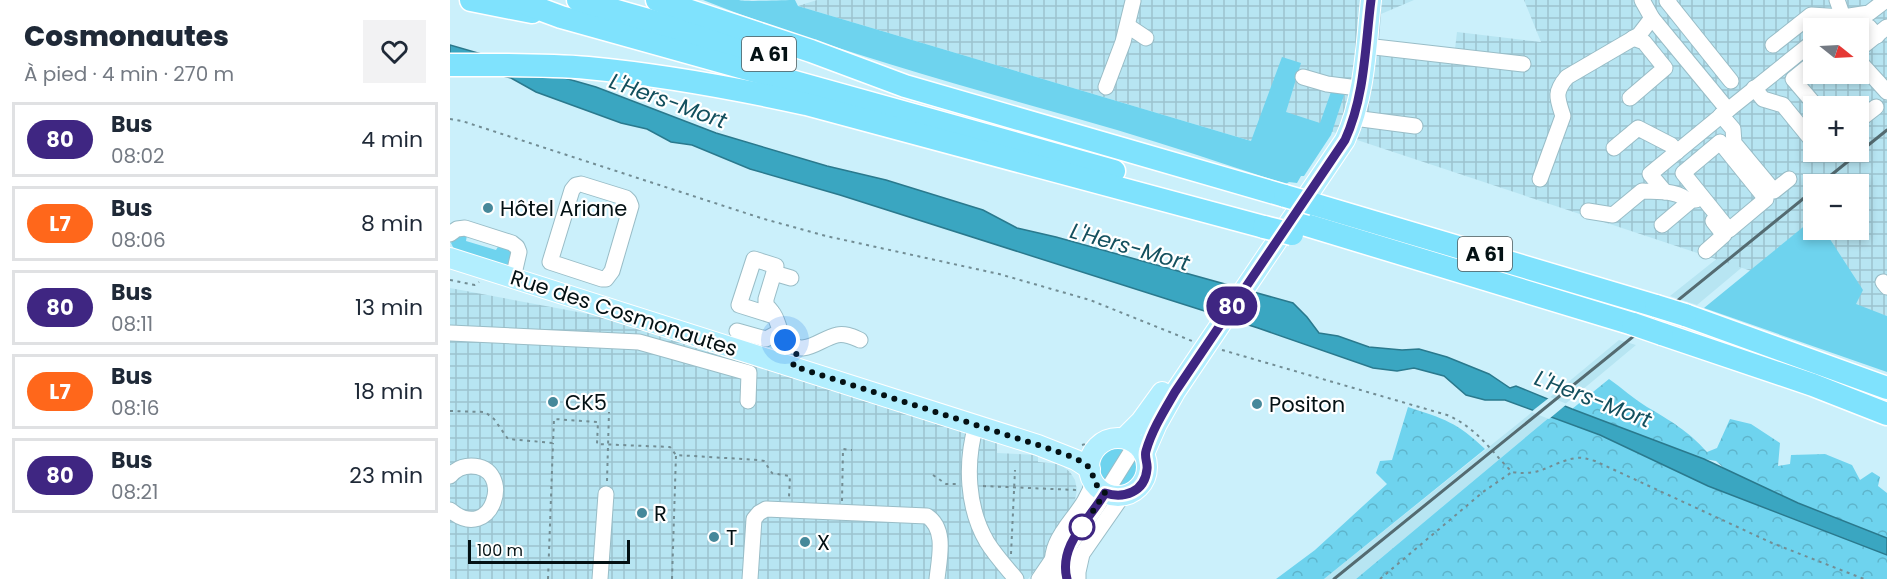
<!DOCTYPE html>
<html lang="fr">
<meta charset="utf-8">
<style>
:root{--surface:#fff;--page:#f2f2f3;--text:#1f2937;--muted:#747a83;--line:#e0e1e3}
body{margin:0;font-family:Poppins,sans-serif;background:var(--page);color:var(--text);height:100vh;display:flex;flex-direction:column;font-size:22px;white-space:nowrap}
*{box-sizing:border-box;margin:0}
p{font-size:20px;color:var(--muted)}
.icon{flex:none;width:33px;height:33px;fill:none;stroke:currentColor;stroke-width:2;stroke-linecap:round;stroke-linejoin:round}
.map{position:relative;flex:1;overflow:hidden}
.panel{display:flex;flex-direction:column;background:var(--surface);width:450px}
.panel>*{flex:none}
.badge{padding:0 12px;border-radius:20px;font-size:21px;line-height:39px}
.needle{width:39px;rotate:108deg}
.buttons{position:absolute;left:1353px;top:18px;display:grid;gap:12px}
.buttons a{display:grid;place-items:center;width:66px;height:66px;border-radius:0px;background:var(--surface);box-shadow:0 3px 9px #0003;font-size:30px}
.scale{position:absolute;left:18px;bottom:15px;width:162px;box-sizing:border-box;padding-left:6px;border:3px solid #041114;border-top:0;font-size:16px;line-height:21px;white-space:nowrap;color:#041114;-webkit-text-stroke:4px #fff;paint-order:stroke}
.you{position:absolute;width:30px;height:30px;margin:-15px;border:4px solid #fff;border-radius:50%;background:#1a73e8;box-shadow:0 0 0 9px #1a73e833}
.map>.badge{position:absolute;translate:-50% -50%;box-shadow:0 0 0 3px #fff}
.round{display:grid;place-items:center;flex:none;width:63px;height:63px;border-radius:0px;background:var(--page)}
.overview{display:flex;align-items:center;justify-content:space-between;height:102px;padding:0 24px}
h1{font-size:28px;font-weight:800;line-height:45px}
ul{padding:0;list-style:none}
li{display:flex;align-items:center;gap:18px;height:75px;margin:0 12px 9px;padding:0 12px;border:3px solid var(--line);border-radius:0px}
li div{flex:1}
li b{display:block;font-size:22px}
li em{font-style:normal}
li .badge{min-width:66px;font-weight:700;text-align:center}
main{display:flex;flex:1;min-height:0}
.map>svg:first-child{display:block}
.built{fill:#b7e5f2}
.industrial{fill:url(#industrial-grid);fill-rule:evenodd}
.grass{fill:#6ed3ee}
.forest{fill:url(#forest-crowns)}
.water{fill:#3aa6c1;stroke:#2a798d;stroke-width:1.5}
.pier{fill:#cbf0fb}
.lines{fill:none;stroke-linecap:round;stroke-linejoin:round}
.minor-casing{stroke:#99bdc7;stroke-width:17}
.major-casing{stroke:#fff;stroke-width:22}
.highway-casing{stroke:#fff;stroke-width:25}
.path{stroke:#728d94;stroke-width:2;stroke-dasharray:3 4.5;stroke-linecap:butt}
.minor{stroke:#fff;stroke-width:15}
.major{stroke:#b2eefe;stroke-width:20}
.highway{stroke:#7fe2fd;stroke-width:22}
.rail{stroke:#546b71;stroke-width:3}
.highway-bridge-casing{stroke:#fff;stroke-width:25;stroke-linecap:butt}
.highway-bridge{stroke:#7fe2fd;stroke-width:22}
.line-casing{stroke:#fff;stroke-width:14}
.line{stroke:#3f2682;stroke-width:9}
.walk{stroke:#041114;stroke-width:6;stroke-dasharray:0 10.8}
.poi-dot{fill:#46889a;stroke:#fff;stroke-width:2}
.stop-dot{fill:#fff;stroke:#3f2682;stroke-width:3}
.labels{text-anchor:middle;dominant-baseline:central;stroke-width:4.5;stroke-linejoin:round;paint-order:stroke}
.shield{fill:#fff;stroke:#4f585a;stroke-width:1.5}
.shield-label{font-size:20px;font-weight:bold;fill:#041114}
.poi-label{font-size:21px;fill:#041114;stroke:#fff;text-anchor:start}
.street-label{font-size:21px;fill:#041114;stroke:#fff}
.water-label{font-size:22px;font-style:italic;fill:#13505e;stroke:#fff}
</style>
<main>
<section class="panel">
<div class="overview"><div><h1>Cosmonautes</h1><p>À pied · 4 min · 270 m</p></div><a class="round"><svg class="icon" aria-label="heart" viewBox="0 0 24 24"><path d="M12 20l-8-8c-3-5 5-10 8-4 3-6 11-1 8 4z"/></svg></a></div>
<ul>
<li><span class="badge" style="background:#3f2682;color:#fff">80</span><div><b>Bus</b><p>08:02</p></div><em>4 min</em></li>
<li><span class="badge" style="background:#ff671b;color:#fff">L7</span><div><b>Bus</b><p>08:06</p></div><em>8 min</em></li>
<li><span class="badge" style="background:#3f2682;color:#fff">80</span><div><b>Bus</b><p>08:11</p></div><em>13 min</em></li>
<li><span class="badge" style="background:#ff671b;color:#fff">L7</span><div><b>Bus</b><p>08:16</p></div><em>18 min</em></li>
<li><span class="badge" style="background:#3f2682;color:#fff">80</span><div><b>Bus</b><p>08:21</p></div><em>23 min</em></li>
</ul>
</section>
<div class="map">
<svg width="1437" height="579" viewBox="0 0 1437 579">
<defs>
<pattern id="industrial-grid" width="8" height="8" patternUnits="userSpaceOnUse" patternTransform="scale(1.5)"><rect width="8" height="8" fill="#b7e5f2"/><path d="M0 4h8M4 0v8" fill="none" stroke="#9cc3cf"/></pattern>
<pattern id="forest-crowns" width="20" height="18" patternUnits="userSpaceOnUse" patternTransform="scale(1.5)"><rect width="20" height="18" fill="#6ed3ee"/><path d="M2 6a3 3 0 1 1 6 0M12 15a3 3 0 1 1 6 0" fill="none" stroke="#5eb4cb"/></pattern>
</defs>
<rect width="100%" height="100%" fill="#cbf0fb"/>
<g class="built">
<path d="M1437 147 1364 184 1363 208 1247 305 1220 296 1401 152Z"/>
<path d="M1169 340 1186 345 906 579H874L1070 422Z"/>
</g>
<g class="industrial">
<path d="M367 0H964L931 14 929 40 1005 49 1007 32 1091 42 1074 0H1437V316L874 129 848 155 348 6ZM1364 28H1408V74H1364ZM1364 106H1408V152H1364ZM1364 184H1408V230H1364Z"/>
<path d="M0 288 144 315 547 443V453L588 455V462L610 464 620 472 625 480 627 490 625 500 594 559 578 579H0Z"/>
</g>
<g class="grass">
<path d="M253 0H289C295 2 335 0 345 0L348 6 801 141 832 57 851 63 836 112 870 123 882 89 895 92 881 135 854 176H851L847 183 839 182 836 184C780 166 724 147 667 130 528 90 388 53 253 0Z"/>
<path d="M1363 219 1364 230H1374L1413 290 1406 304 1437 316V372L1254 308Z"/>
<path d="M17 235 16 241 46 250 49 245 56 247 63 256 59 266 4 249 1 243 6 236Z"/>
<path d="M664 446 678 448 654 481C644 468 648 453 664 446Z"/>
<path d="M684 452 689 462 687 476 677 486 667 487Z"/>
</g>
<g class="forest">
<path d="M1159 379C1172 388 1184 399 1197 407 1221 421 1238 431 1257 452L1267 448 1280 419 1301 424 1330 443 1328 466 1340 464 1341 455 1375 454 1402 465 1410 480 1422 472 1430 477 1428 486 1437 493V538L1348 503 1275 469 1266 461 1254 459 1122 409Z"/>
<path d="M958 407C994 419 1007 422 1035 449L874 579H826L865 550 937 484 926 473 930 461 942 460Z"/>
<path d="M1101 416 1150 435 1258 486 1437 555V579H906Z"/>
</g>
<path class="water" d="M0 45 146 87 266 133 377 166 436 180 533 210 567 228 606 237 843 303 857 317 869 333 888 336 919 347 952 350 969 349 997 357 1039 374 1060 388 1066 386 1122 409 1254 459 1348 503 1437 538V555L1258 486 1150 435 1055 400H1035L1016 395 994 376 964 368 947 371 923 368 808 328 390 195 300 169 242 145 221 142 197 129 171 123 86 92 61 78 0 63Z"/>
<g class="pier">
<path d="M780 282 801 289 779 322 758 315Z"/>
<path d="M1100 397 1117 404 1099 419 1081 412Z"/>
</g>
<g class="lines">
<defs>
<g id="minor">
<path d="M1192 0 1202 18 1278 110 1200 174 1215 192"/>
<path d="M1219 0 1217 1 1281 81"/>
<path d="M1387 0 1393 17 1419 27 1427 36"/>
<path d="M678 26 696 38"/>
<path d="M1323 45 1361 15 1393 17 1419 13 1436 0"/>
<path d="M916 46 1073 64"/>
<path d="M1408 50 1437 27"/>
<path d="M1408 60 1437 92"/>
<path d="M1364 62 1343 79 1366 106"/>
<path d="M853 77 877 84 900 87"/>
<path d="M656 87 673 42 683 1"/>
<path d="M1304 88 1313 99 1333 105 1364 143"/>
<path d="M1180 98 1215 68 1194 42 1183 38"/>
<path d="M1278 110 1364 41"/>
<path d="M1271 115 1283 129 1284 143 1324 191 1339 179"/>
<path d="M904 118 965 126"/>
<path d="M1408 121 1426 107"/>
<path d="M1270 142 1316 199 1279 230 1233 173Z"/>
<path d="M1164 148 1188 128 1221 145 1227 152"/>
<path d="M1090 179 1113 116C1107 98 1104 92 1117 77L1189 35 1202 18"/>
<path d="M131 184 176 198 179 201 181 206 162 271 156 279H152L100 262 122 190 126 185Z"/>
<path d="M1138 211 1163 215 1192 191C1208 192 1229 190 1239 202"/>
<path d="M1212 225 1244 198 1246 200"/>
<path d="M0 234 7 229 15 228 62 243 67 247 69 252 63 278"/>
<path d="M1256 251 1274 235 1263 221"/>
<path d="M324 273 341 278"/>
<path d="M1433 282 1437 287"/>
<path d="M324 316 289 305 304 259 326 266 316 299V305C318 307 320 309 322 312 329 320 328 332 336 341 354 358 369 339 387 335 395 333 403 337 410 340"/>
<path d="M287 331 316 339 329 332"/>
<path d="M0 333 189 342 299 373 298 401"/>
<path d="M526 425C515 463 517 508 537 542 545 555 556 567 566 579"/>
<path d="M0 476C5 470 12 466 21 466 66 466 43 546 0 510"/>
<path d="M150 579 156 494"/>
<path d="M300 579 304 519 309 513 316 509 477 516C497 529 489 559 487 579"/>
<path d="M589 579 602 560"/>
<path d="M604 579C593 533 634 519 643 481"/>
<path d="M617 579 615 565 620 545 646 508 701 420"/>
<path d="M628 579V572L632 554 673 495"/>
</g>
<g id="major">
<path d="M0 258 588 445 626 460 640 469"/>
<path d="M674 438 691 421 712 392"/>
<circle cx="668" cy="467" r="29"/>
<path d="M694 454 707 424 725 392 895 140C915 96 916 47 921 0"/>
</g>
<g id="highway">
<path d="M21 0 82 12"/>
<path d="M65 0 111 17 664 171"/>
<path d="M128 0 332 58"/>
<path d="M207 0 361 51 455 86 835 196"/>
<path d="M0 65C46 65 92 64 138 68 212 75 284 88 356 104L814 227"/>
<path d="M863 204 1206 306"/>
<path d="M850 223 1183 324"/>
<path d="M1235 315 1437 388"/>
<path d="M1212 334 1363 385 1437 414"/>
</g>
</defs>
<use href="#minor" class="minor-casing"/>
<use href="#major" class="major-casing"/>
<use href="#highway" class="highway-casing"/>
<g class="path">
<path d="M0 119 12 121 314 219 376 236 549 274 640 300 742 341"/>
<path d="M0 280 25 285 29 282"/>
<path d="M772 350 997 415C1026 427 1041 451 1062 472 1092 477 1101 462 1126 458 1132 457 1138 459 1145 461L1322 543 1414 579"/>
<path d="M0 411 35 412 44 419 58 439 103 443 104 419 148 422 147 444 220 447 226 455 309 460 314 461 322 473 340 476 339 497"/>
<path d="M632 445 660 436"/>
<path d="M483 475 496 484H507"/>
<path d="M157 481 159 412"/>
<path d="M533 486 626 490"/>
<path d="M684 497C697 490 704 480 703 465"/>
<path d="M392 501 393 449 402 450"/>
<path d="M561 554 565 470"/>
<path d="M98 579 103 443"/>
<path d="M222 579 226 455"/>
<path d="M930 579 1033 492 1062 472"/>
</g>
<use href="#minor" class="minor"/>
<use href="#major" class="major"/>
<use href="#highway" class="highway"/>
<g class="rail">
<path d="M1370 184 1437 130"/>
<path d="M884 579 1364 190"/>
</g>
<defs>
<g id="highway-bridge">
<path d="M835 196 863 204"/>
<path d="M814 227 842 234"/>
<path d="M1206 306 1235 315"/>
<path d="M1183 324 1212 334"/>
</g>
</defs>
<use href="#highway-bridge" class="highway-bridge-casing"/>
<use href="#highway-bridge" class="highway-bridge"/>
</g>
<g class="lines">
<defs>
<path id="line" d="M617 579C608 545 640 519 655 493 674 499 695 492 697 469 698 463 694 457 696 451 702 430 714 411 725 392L895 140C915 96 915 47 921 0"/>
</defs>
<use href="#line" class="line-casing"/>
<use href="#line" class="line"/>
<path class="walk" d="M335 340 348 348 343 366 588 445C599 449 635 459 640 469 646 481 642 483 655 493L627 535 632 527"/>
</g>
<g class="poi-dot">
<circle cx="38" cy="208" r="6"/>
<circle cx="103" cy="402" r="6"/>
<circle cx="807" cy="404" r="6"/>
<circle cx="192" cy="513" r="6"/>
<circle cx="264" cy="537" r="6"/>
<circle cx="355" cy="542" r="6"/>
</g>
<circle class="stop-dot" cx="632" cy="527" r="12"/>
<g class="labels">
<g class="shield">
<rect x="292" y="37" width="54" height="34" rx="4.5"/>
<rect x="1008" y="237" width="54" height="34" rx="4.5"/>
</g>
<g class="shield-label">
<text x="319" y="54">A 61</text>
<text x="1035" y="254">A 61</text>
</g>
<g class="poi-label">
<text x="50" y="208">Hôtel Ariane</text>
<text x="115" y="402">CK5</text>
<text x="819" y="404">Positon</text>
<text x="204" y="513">R</text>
<text x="276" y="537">T</text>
<text x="367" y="542">X</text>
</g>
<g class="street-label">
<text transform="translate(174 313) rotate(18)">Rue des Cosmonautes</text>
</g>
<g class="water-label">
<text transform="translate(218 101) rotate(20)">L'Hers-Mort</text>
<text transform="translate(680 247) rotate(16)">L'Hers-Mort</text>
<text transform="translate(1143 399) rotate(21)">L'Hers-Mort</text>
</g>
</g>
</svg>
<div class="buttons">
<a><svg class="needle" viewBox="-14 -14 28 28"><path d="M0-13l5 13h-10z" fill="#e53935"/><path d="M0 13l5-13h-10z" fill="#747a83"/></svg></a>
<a>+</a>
<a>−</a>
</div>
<div class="scale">100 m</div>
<div class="you" style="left:335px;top:340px"></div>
<b class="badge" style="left:782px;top:306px;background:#3f2682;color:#fff">80</b>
</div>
</main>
